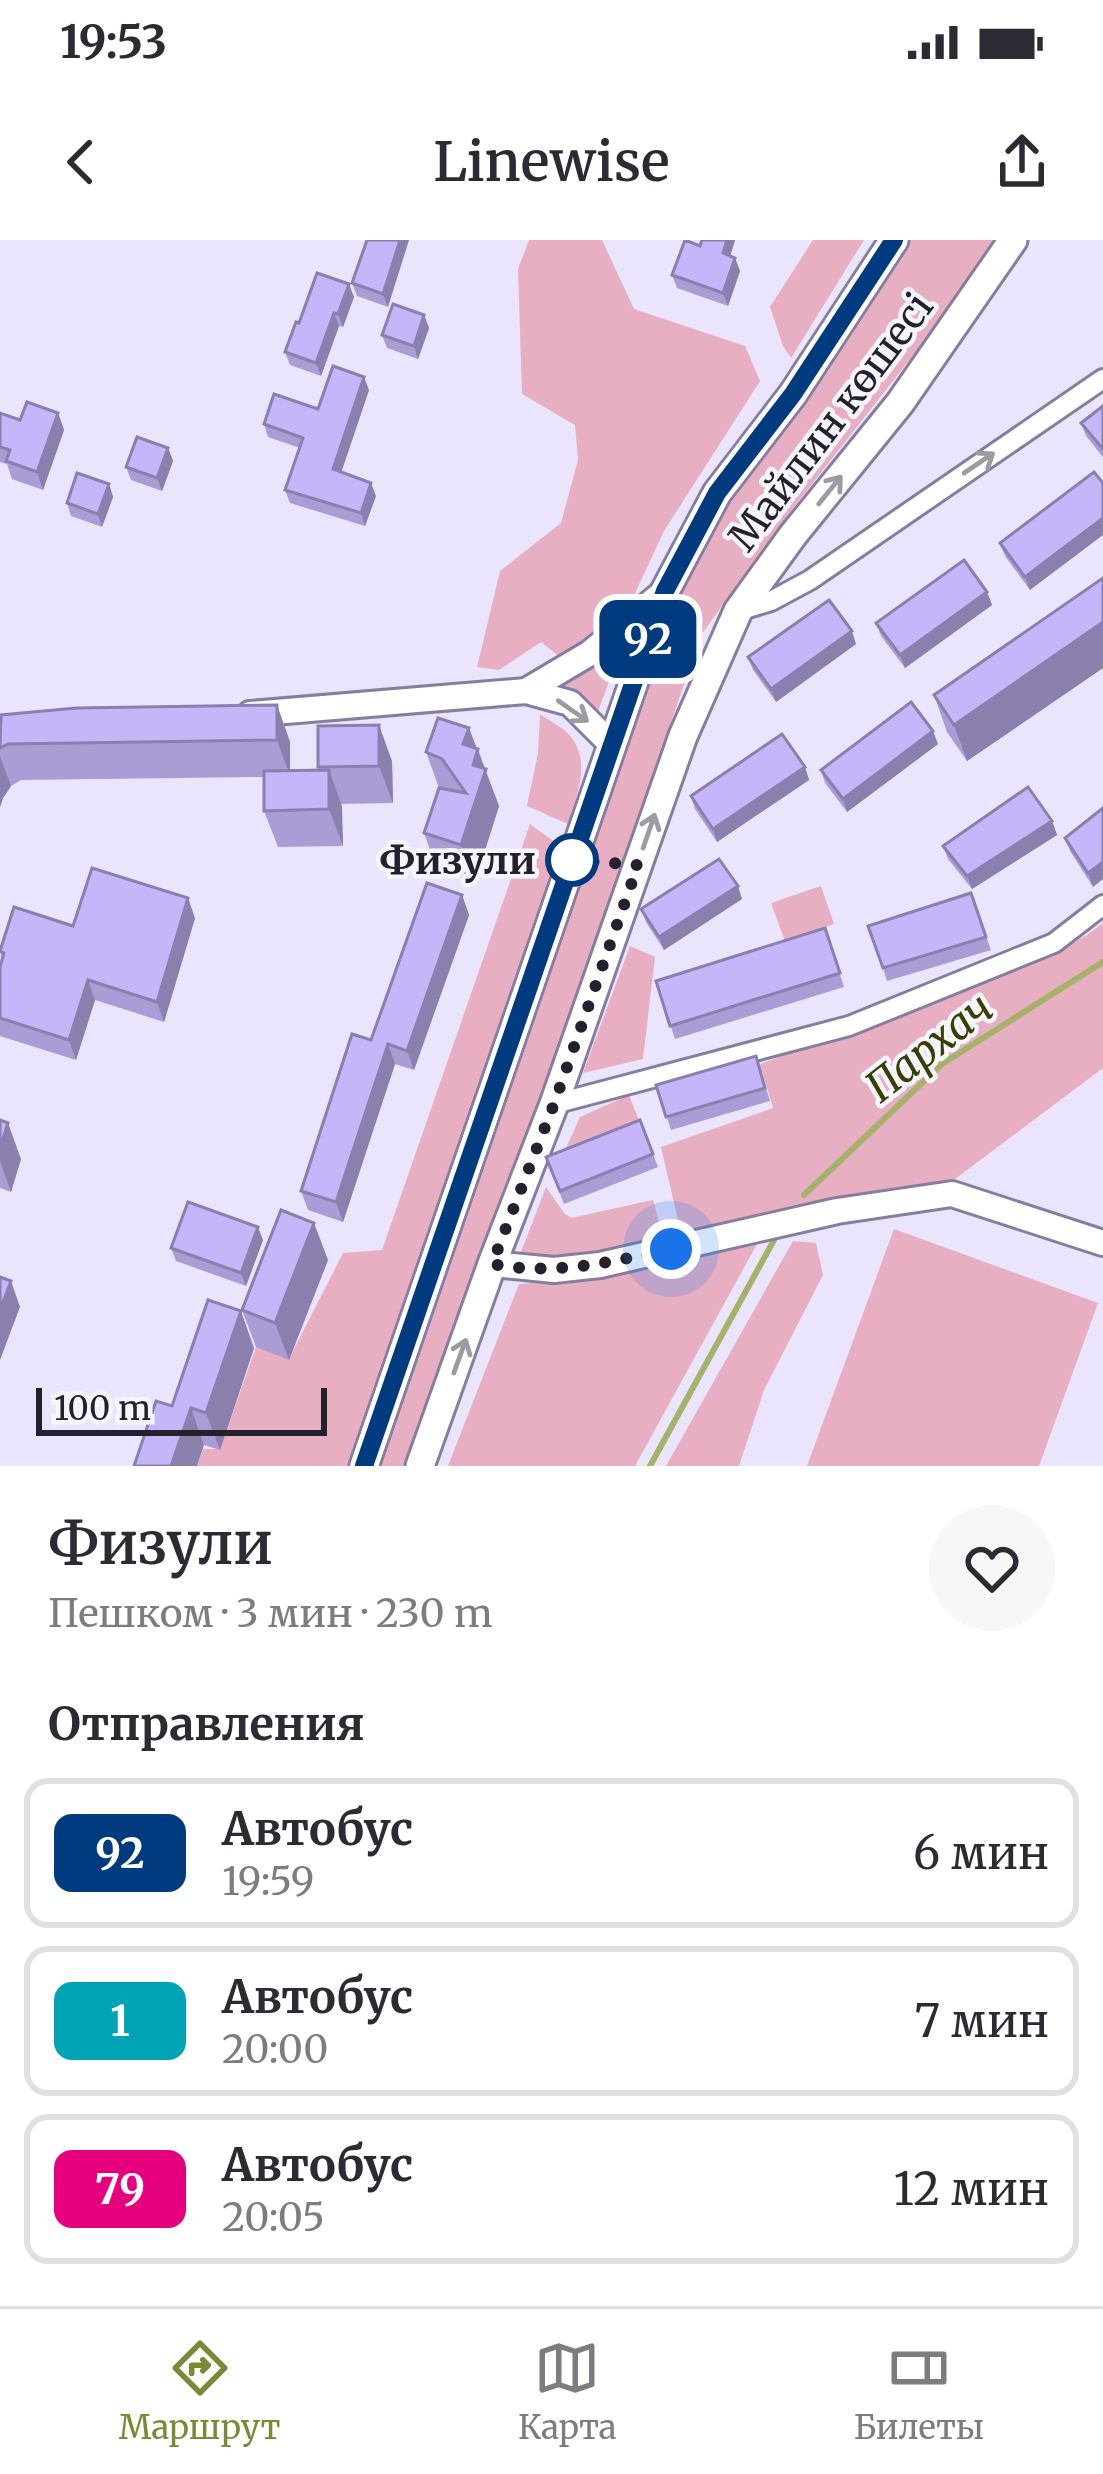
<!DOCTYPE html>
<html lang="ru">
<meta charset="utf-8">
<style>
:root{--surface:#fff;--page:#f7f7f7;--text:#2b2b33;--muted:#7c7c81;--line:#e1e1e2;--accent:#7d8835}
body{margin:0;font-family:Merriweather,serif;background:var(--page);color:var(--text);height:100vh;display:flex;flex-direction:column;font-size:45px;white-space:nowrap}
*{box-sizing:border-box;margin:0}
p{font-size:39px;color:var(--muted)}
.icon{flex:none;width:66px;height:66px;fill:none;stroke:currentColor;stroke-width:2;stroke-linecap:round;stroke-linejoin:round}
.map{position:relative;height:1226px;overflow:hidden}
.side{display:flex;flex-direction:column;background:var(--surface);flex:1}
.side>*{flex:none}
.badge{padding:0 24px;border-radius:18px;font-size:42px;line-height:78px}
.scale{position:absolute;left:36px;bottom:30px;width:291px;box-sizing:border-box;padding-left:12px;border:6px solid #24202e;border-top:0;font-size:33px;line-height:42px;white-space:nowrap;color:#24202e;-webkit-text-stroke:9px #f6f5fc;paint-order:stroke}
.you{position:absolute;width:60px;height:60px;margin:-30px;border:9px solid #fff;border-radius:50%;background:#1a73e8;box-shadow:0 0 0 18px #1a73e833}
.map>.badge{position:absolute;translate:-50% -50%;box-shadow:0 0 0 6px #fff}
h2{padding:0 48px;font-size:45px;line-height:108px}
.round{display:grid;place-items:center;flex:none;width:126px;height:126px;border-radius:63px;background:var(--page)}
.head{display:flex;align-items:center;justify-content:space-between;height:204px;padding:0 48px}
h1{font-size:57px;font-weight:600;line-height:90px}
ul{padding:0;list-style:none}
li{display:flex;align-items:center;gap:36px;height:150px;margin:0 24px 18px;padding:0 24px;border:6px solid var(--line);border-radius:24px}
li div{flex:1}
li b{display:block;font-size:45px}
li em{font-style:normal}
li .badge{min-width:132px;font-weight:700;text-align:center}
.status{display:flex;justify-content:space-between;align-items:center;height:84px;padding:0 60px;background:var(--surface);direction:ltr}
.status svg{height:33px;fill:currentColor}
header{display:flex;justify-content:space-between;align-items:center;height:156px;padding:0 48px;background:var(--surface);font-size:54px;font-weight:600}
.dock{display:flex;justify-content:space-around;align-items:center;height:168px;border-top:3px solid var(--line);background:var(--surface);font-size:33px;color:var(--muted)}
.dock a{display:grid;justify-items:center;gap:6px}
.dock .selected{color:var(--accent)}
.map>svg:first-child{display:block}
.green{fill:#e8afc3}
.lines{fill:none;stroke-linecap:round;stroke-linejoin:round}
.stream{stroke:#a6b169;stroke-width:6}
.street-casing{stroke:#867ea0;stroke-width:24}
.secondary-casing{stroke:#867ea0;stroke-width:30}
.primary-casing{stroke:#867ea0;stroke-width:33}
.street{stroke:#fff;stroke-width:18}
.secondary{stroke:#fff;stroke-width:24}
.primary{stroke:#fff;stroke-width:27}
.wall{fill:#ab9cd6}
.shaded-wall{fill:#8b7fae}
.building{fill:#c7b5f9;stroke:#8b7fae;stroke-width:3}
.oneway{stroke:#9c9ba1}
.line-casing{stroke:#fff;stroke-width:27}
.line{stroke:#003b80;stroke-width:18}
.walk{stroke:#24202e;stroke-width:12;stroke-dasharray:0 21.6}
.stop-dot{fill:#fff;stroke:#003b80;stroke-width:6}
.labels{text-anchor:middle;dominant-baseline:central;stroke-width:9;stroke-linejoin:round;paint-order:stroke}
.street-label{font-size:39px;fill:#24202e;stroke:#f6f5fc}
.stop-label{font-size:39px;font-weight:bold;fill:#24202e;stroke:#f6f5fc;text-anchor:end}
.water-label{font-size:42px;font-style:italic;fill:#383e05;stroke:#f6f5fc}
</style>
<div class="status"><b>19:53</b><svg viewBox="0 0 49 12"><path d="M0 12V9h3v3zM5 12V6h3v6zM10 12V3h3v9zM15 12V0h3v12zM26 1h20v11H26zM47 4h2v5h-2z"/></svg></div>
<header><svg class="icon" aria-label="back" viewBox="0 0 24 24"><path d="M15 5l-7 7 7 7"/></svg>Linewise<svg class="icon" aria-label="share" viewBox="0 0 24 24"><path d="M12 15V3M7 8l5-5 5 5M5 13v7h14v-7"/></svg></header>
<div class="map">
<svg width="1103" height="1226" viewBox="0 0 1103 1226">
<rect width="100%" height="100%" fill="#eae5fc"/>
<g class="green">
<path d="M529 0H602L634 69 745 106 760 141 664 291 630 364 562 419 541 402 499 430 477 427 500 331 561 283 578 220 575 185 522 154 518 29Z"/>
<path d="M813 0H864L791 118 783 106 770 67Z"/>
<path d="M904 0H993L940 81 794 267 701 395 561 803 505 945 403 1226H374L672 354 732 248Z"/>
<path d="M627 393 596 477 577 457 553 443Z"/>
<path d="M540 474C549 481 565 488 572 498 591 525 576 556 568 584L527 566 538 513Z"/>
<path d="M530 584 563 608 428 1007 349 1226H197L203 1209H220L256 1107 289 1119 343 1013 382 1010Z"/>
<path d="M821 646 834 684 785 701 771 663Z"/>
<path d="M1103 683V828L947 945 831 960 681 993 661 907 773 868 760 824 1032 725 1087 695Z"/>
<path d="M630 706 655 717 643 819 583 833Z"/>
<path d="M629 855 644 893 561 919 580 877Z"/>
<path d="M546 947 564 973 571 978 653 960 665 1005 600 1019 518 1020Z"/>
<path d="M894 989 1098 1063 1039 1226H807Z"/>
<path d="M793 1001 816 1003 823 1035 764 1150 739 1226H666Z"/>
<path d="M757 1004 635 1226H448L519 1044 570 1040Z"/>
</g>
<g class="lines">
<g class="stream">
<path d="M804 955 942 824 1103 722"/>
<path d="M650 1226 774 1000"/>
</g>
<defs>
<g id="street">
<path d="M738 371 771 361 810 340 1103 139"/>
<path d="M554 864 849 786 1054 703 1103 665"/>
</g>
<g id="secondary">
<path d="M526 451 590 413 665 351"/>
<path d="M250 474 526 451 570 463 612 505"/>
<path d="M492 1024 554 1030 600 1025 837 971 952 954 1103 1003"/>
</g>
<g id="primary">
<path d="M364 1226 665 351 717 253 793 154 894 0"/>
<path d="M420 1226 492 1024 554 864 683 496 738 371 793 295 900 163 1013 0"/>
</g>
</defs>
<use href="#street" class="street-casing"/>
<use href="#secondary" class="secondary-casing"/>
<use href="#primary" class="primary-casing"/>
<use href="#street" class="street"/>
<use href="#secondary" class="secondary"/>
<use href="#primary" class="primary"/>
</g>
<g class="wall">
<path d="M367 0 388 67 357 56 352 43Z"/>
<path d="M702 0H735L730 16 740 31 728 66 677 48 672 35 700 6Z"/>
<path d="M354 57 343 87 339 86 321 136 290 125 285 112 299 83Z"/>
<path d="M424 75 429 88 418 119 387 108 382 95Z"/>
<path d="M369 150 341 232 376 256 365 286 290 263 285 250 300 208 268 197 264 184 318 169Z"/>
<path d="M1103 166V217L1086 196 1081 183Z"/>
<path d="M0 173 20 180 58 173 64 190 43 250 12 239 7 224 0 222Z"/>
<path d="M168 208 173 221 162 251 131 240 126 227Z"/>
<path d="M1094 232 1030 350 1005 316 1000 303Z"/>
<path d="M109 244 113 257 102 287 71 276 67 263Z"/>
<path d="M1103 338V428L967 521 947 492 934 455Z"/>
<path d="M987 352 992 365 905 428 881 396 876 383Z"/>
<path d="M856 404 776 462 753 430 748 417Z"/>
<path d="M277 465 290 502V531L319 530 318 527 392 521 393 563 341 564 343 606 278 607 264 571V537L21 540 11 546 3 558 0 567V475Z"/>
<path d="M938 504 847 572 825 543 821 530Z"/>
<path d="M476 508 478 509 499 566 475 642 437 629 424 593 439 548 426 512Z"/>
<path d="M805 527 809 540 717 602 695 569 691 556Z"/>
<path d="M1103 568 1093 647 1070 611 1065 598Z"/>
<path d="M1052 581 1057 595 972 649 948 619 943 606Z"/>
<path d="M971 654 991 710 887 741 883 728Z"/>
<path d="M462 655 469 675 414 830 395 824 343 982 308 970 301 951 371 800Z"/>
<path d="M742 659 664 710 646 682 641 669Z"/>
<path d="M195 678 164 782 95 760 76 820 0 796V727L2 720 0 711 73 686Z"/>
<path d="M825 688 844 747 675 799 656 741Z"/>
<path d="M760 829 770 861 671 890 656 845Z"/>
<path d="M0 880 21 919 11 952 0 948Z"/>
<path d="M640 880 658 927 564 964 546 917Z"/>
<path d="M263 1000 246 1046 176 1021 171 1008Z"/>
<path d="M328 1020 289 1120 256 1107 242 1070Z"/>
<path d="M254 1108 220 1210 204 1205 172 1166Z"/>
</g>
<g class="shaded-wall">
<path d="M400 0H409L388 67 383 54Z"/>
<path d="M727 0H735L727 26 723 13Z"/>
<path d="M735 18 740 31 728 66 723 53Z"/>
<path d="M349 44 354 57 343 87 338 74Z"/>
<path d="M334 73 339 86 321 136 316 123Z"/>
<path d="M424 75 429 88 418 119 414 106Z"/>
<path d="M364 137 369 150 338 242 333 229Z"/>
<path d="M58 173 64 190 43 250 37 232Z"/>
<path d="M168 208 173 221 162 251 157 238Z"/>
<path d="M371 243 376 256 365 286 361 273Z"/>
<path d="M109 244 113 257 102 287 98 274Z"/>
<path d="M1103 278V295L1030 350 1025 337Z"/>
<path d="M987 352 992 365 905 428 900 415Z"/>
<path d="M1103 382V428L967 521 954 485Z"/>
<path d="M852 391 856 404 776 462 771 449Z"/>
<path d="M277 465 290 502V536L277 500Z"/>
<path d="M379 485 392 521 393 563 379 526Z"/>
<path d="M469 488 499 566 475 642 461 605 480 547 463 504Z"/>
<path d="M933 491 938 504 847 572 843 559Z"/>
<path d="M0 516 11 546 3 558 0 567Z"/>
<path d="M805 527 809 540 717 602 713 589Z"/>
<path d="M329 530 342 566 343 606 329 569Z"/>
<path d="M1052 581 1057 595 972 649 967 636Z"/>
<path d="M1103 622V639L1093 647 1088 633Z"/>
<path d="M738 646 742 659 664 710 659 697Z"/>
<path d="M462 655 469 675 414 830 407 811Z"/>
<path d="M188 658 195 678 164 782 157 762Z"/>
<path d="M88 740 95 760 76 820 69 800Z"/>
<path d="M388 804 395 824 343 982 336 962Z"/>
<path d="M8 883 21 919 11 952 0 921V908Z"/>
<path d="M314 983 328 1020 289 1120 275 1083Z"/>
<path d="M258 987 263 1000 246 1046 241 1033Z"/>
<path d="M11 1041 20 1067 0 1120V1070Z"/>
<path d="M241 1071 254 1108 220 1210 206 1173Z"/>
<path d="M191 1168 204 1205 197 1226H171Z"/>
</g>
<g class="building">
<path d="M367 0H400L383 54 352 43Z"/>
<path d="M685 0 700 6 702 0H727L723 13 735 18 723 53 672 35Z"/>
<path d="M317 33 349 44 338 74 334 73 316 123 285 112 296 82 299 83Z"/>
<path d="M393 64 424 75 414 106 382 95Z"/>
<path d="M333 126 364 137 333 229 371 243 361 273 285 250 303 198 264 184 274 154 318 169Z"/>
<path d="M27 162 58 173 37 232 6 221 10 210 0 207V173L20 180Z"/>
<path d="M1103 166V209L1081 183Z"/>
<path d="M137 197 168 208 157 238 126 227Z"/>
<path d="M1094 232 1103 243V278L1025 337 1000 303Z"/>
<path d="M77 233 109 244 98 274 67 263Z"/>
<path d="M964 320 987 352 900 415 876 383Z"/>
<path d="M1103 338V382L954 485 934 455Z"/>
<path d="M829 360 852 391 771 449 748 417Z"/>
<path d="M911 462 933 491 843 559 821 530Z"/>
<path d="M277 465V500L8 504 0 508 1 475 76 468Z"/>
<path d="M438 478 469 488 463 504 478 509 473 525 486 529 461 605 424 593 439 548 466 553 442 519 426 512Z"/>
<path d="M379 485V526L318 527V486Z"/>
<path d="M782 494 805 527 713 589 691 556Z"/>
<path d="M329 530V569L264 571V531Z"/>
<path d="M1028 547 1052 581 967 636 943 606Z"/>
<path d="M1103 568V622L1088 633 1065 598Z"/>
<path d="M719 619 738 646 659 697 641 669Z"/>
<path d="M92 628 188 658 157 762 88 740 69 800 0 778V727L4 713 0 711 14 667 73 686Z"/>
<path d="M427 643 462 655 407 811 388 804 336 962 301 951 352 794 371 800Z"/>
<path d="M971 653 986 697 883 728 868 686Z"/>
<path d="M825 688 840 733 670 786 656 741Z"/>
<path d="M756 816 765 848 666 877 656 845Z"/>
<path d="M0 880 8 883 0 908Z"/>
<path d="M640 880 653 914 560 951 546 917Z"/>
<path d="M188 962 258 987 241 1033 171 1008Z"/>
<path d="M281 970 314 983 275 1083 242 1070Z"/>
<path d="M0 1037 11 1041 0 1070Z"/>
<path d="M208 1060 241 1071 206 1173 191 1168 171 1226H134L156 1161 172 1166Z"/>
</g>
<defs><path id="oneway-shaft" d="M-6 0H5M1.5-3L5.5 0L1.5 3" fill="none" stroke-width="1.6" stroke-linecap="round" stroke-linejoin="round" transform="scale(3)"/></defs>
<g class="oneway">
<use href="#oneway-shaft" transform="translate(979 223) rotate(-34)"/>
<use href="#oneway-shaft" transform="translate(830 250) rotate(-51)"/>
<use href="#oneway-shaft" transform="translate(573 471) rotate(35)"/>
<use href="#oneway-shaft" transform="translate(649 591) rotate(-71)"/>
<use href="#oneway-shaft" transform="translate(460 1116) rotate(-70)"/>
</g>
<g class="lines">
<defs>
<path id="line" d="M364 1226 665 351 717 253 793 154 894 0"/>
</defs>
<use href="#line" class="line-casing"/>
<use href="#line" class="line"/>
<path class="walk" d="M572 620 638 625 554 864 492 1024C553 1036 611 1022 671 1009"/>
</g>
<circle class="stop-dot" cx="572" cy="620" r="24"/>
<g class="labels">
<g class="street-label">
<text transform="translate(831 182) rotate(-53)">Майлин көшесі</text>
</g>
<g class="stop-label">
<text x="536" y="620">Физули</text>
</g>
<g class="water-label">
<text transform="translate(929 807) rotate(-38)">Пархач</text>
</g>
</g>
</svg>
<div class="scale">100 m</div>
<div class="you" style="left:671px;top:1009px"></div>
<b class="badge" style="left:648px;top:399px;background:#003b80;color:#fff">92</b>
</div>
<section class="side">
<div class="head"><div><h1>Физули</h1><p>Пешком · 3 мин · 230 m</p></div><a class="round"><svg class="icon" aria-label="heart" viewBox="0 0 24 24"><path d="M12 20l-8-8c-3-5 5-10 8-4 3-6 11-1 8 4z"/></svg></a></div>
<h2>Отправления</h2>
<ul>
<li><span class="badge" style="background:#003b80;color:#fff">92</span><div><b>Автобус</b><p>19:59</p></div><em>6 мин</em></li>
<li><span class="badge" style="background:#00a3b4;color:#fff">1</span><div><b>Автобус</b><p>20:00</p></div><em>7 мин</em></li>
<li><span class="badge" style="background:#e6007e;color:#fff">79</span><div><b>Автобус</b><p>20:05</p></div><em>12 мин</em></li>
</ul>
</section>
<nav class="dock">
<a class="selected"><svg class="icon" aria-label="directions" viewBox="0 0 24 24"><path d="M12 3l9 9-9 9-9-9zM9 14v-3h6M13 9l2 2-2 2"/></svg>Маршрут</a>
<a><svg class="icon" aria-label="map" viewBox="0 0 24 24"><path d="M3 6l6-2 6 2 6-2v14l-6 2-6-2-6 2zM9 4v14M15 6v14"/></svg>Карта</a>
<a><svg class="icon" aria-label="tickets" viewBox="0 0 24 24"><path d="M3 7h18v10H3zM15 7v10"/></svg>Билеты</a>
</nav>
